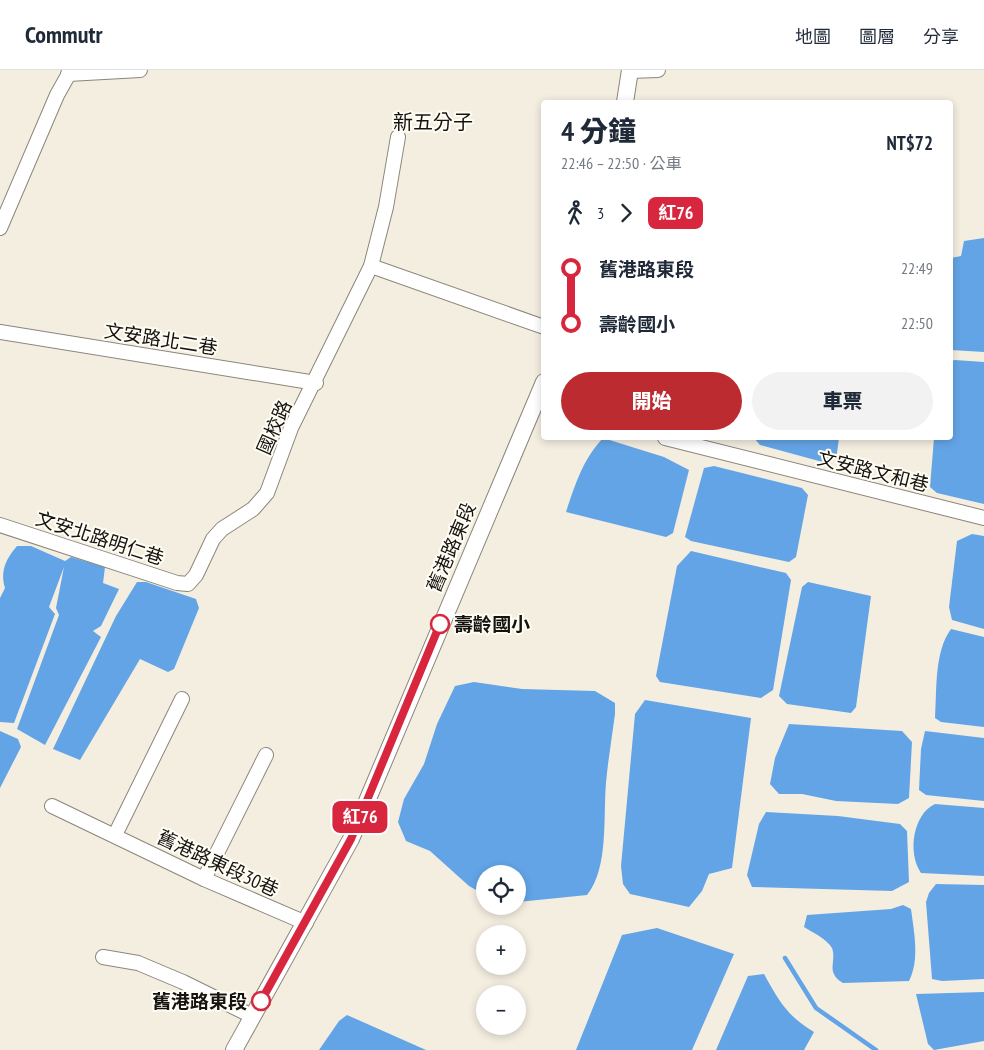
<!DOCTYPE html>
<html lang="zh-TW">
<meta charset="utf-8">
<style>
:root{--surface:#fff;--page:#f2f2f3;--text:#1f2937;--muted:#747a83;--line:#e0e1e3;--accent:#bb2b30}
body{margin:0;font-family:"PT Sans Narrow","Noto Sans TC",sans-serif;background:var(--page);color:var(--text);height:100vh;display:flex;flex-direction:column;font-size:19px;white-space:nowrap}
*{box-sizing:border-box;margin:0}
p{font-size:16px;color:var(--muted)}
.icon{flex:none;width:28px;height:28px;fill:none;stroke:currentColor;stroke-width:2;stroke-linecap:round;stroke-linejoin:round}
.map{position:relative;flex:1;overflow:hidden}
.details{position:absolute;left:541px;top:30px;width:412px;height:340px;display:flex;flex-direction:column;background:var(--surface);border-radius:5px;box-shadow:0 2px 8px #0003}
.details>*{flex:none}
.badge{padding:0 10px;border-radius:8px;font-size:18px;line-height:32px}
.controls{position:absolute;left:476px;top:795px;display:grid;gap:10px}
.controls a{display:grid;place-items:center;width:50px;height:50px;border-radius:50%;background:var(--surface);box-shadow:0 2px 8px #0003;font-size:25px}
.map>.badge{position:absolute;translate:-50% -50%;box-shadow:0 0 0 2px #fff}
.legs{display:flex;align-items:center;gap:8px;height:55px;padding:0 20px;font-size:16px}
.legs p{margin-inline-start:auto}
.head{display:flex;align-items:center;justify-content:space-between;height:85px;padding:0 20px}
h1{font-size:28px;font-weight:800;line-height:38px}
.action{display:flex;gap:10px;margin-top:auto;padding:10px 20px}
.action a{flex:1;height:58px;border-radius:30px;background:var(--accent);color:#fff;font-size:20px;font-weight:800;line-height:58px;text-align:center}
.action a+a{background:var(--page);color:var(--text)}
ul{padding:0 20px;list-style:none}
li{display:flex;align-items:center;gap:18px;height:55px;font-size:19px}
li i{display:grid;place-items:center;width:8px;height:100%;margin:0 6px;background:currentColor}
li i::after{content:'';width:12px;height:12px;margin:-6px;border:4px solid;border-radius:50%;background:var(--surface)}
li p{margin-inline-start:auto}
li:first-child i{background:linear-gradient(#0000 50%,currentColor 0)}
li:last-child i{background:linear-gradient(currentColor 50%,#0000 0)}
header{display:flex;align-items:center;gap:30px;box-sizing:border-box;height:70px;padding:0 25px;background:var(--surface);border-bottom:1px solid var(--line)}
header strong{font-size:24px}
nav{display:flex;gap:28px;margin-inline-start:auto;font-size:18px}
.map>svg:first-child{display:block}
.water{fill:#63a4e6}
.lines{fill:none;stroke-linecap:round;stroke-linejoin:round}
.stream{stroke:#63a4e6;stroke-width:4.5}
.minor-casing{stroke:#8b867b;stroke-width:16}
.tertiary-casing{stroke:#8b867b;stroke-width:18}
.minor{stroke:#fff;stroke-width:14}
.tertiary{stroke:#fff;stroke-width:16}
.line-1-casing{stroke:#fff;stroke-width:11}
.line-1{stroke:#d7263d;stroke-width:8}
.stop-1-dot{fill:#fff;stroke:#d7263d;stroke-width:2.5}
.labels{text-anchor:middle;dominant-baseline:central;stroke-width:4;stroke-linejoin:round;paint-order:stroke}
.street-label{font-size:19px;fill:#15130f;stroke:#fffcf4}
.stop-label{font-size:19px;font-weight:bold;fill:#15130f;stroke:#fffcf4;text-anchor:start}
.neighbourhood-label{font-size:20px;fill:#15130f;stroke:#fffcf4}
</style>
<header>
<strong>Commutr</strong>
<nav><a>地圖</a><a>圖層</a><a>分享</a></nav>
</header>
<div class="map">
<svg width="984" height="980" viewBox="0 0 984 980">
<rect width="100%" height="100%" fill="#f4eee1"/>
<g class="water">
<path d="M984 168V282L951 280V188L961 186 964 171Z"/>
<path d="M955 290 984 292V434L937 423 930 417 934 368H951V291Z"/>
<path d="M603 368 664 387 689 400 673 463 666 467 566 442C575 415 583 389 603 368Z"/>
<path d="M754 368H839L837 383 830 394 760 375Z"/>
<path d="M714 396 802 418 808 425 796 487 789 492 691 471 685 467 704 398Z"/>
<path d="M972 464 984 466V559L952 550 949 537 957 471Z"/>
<path d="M17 476H31L65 491 71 487 105 497 103 513 119 519 101 556 93 561 101 567 45 675 17 659 59 545 56 538 64 497 49 537 55 544 14 653 0 652V528L5 518C0 501 6 489 17 476Z"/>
<path d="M691 481 786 503 791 510 773 620 761 628 660 612 656 606 677 496Z"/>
<path d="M137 512H146L196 529 199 538 174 599 168 602 140 589 80 690 53 679 116 546Z"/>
<path d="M808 512 871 526 856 637 851 643 787 634 779 626 802 517Z"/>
<path d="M951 559 984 567V657L941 652 935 648C937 620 934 582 951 559Z"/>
<path d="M474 612 522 619 595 621 615 633V644C612 667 608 690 606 713 603 746 609 798 587 825L518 832V804H485V825L469 816 430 781 406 771 398 752 404 729 424 694 437 654 455 616Z"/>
<path d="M645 630 751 648 732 798 709 804 702 821 689 837 630 824 623 814 621 796 635 644Z"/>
<path d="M789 654 902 661 912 672 909 728 898 734 836 731 802 724H779L770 714 775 688Z"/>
<path d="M0 661 18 669 21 677 0 718Z"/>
<path d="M925 661 984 668V731L926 725 919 720 921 679Z"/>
<path d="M935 734 984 738V806L921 803C907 783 913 744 935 734Z"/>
<path d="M766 742 838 746 900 754 907 761 909 812 892 821 752 817 747 805 759 754Z"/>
<path d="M936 814 984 815V909L942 911 932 909 926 832 929 823Z"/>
<path d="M903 835 911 839C914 862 920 890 909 911L843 913C825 902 837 892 832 878 827 869 812 862 804 857L807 845 891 839Z"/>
<path d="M657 858 734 884 692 980H576L622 865Z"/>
<path d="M764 904C779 931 787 946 814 962L804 980H716L748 906Z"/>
<path d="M984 922V971L934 980 928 974 916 924Z"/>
<path d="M347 945 426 980H319L339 951Z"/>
</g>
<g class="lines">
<path class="stream" d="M785 888 816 938 876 980"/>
<defs>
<g id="minor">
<path d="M630 1 658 0"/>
<path d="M68 4 140 0"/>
<path d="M0 158 57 25 71 0"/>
<path d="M371 196 544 257"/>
<path d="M0 262 316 313"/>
<path d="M665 368 984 448"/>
<path d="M0 455 177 513 188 514 196 505 213 469 222 459 253 439 267 423 291 358 371 196 386 137 398 67"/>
<path d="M52 736 204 809 306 853"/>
<path d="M115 765 182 629"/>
<path d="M204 809 266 685"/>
<path d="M103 887 138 893 183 912 252 946"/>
</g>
<g id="tertiary">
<path d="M625 32 630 0"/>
<path d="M234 980 351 769 544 312"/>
</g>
</defs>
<use href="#minor" class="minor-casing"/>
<use href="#tertiary" class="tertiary-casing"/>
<use href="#minor" class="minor"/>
<use href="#tertiary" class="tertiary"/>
</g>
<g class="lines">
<defs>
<path id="line-1" d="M261 931 351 769 440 554"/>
</defs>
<use href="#line-1" class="line-1-casing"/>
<use href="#line-1" class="line-1"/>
</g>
<g class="stop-1-dot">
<circle cx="440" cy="554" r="9"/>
<circle cx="261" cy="931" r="9"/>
</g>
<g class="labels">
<g class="street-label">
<text transform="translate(161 269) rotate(9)">文安路北二巷</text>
<text transform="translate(274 357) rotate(-66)">國校路</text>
<text transform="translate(873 401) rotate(14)">文安路文和巷</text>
<text transform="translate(100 468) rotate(18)">文安北路明仁巷</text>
<text transform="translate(451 477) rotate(-67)">舊港路東段</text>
<text transform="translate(218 793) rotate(25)">舊港路東段30巷</text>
</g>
<g class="stop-label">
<text x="454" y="554">壽齡國小</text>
<text x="247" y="931" text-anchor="end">舊港路東段</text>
</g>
<g class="neighbourhood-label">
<text x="433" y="52">新五分子</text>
</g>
</g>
</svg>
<div class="controls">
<a><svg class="icon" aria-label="locate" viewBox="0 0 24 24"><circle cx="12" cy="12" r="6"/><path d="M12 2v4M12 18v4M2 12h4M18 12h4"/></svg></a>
<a>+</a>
<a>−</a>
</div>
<b class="badge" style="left:360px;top:747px;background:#d7263d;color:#fff">紅76</b>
<section class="details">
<div class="head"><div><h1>4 分鐘</h1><p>22:46 – 22:50 · 公車</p></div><b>NT$72</b></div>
<div class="legs"><svg class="icon" aria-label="walk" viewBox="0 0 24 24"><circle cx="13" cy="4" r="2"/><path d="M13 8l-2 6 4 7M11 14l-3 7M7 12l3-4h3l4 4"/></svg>3<svg class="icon" aria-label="forward" viewBox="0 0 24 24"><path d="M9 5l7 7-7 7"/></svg><b class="badge" style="background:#d7263d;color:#fff">紅76</b></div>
<ul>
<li><i style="color:#d7263d"></i><b>舊港路東段</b><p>22:49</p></li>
<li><i style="color:#d7263d"></i><b>壽齡國小</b><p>22:50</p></li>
</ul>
<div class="action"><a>開始</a><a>車票</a></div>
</section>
</div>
